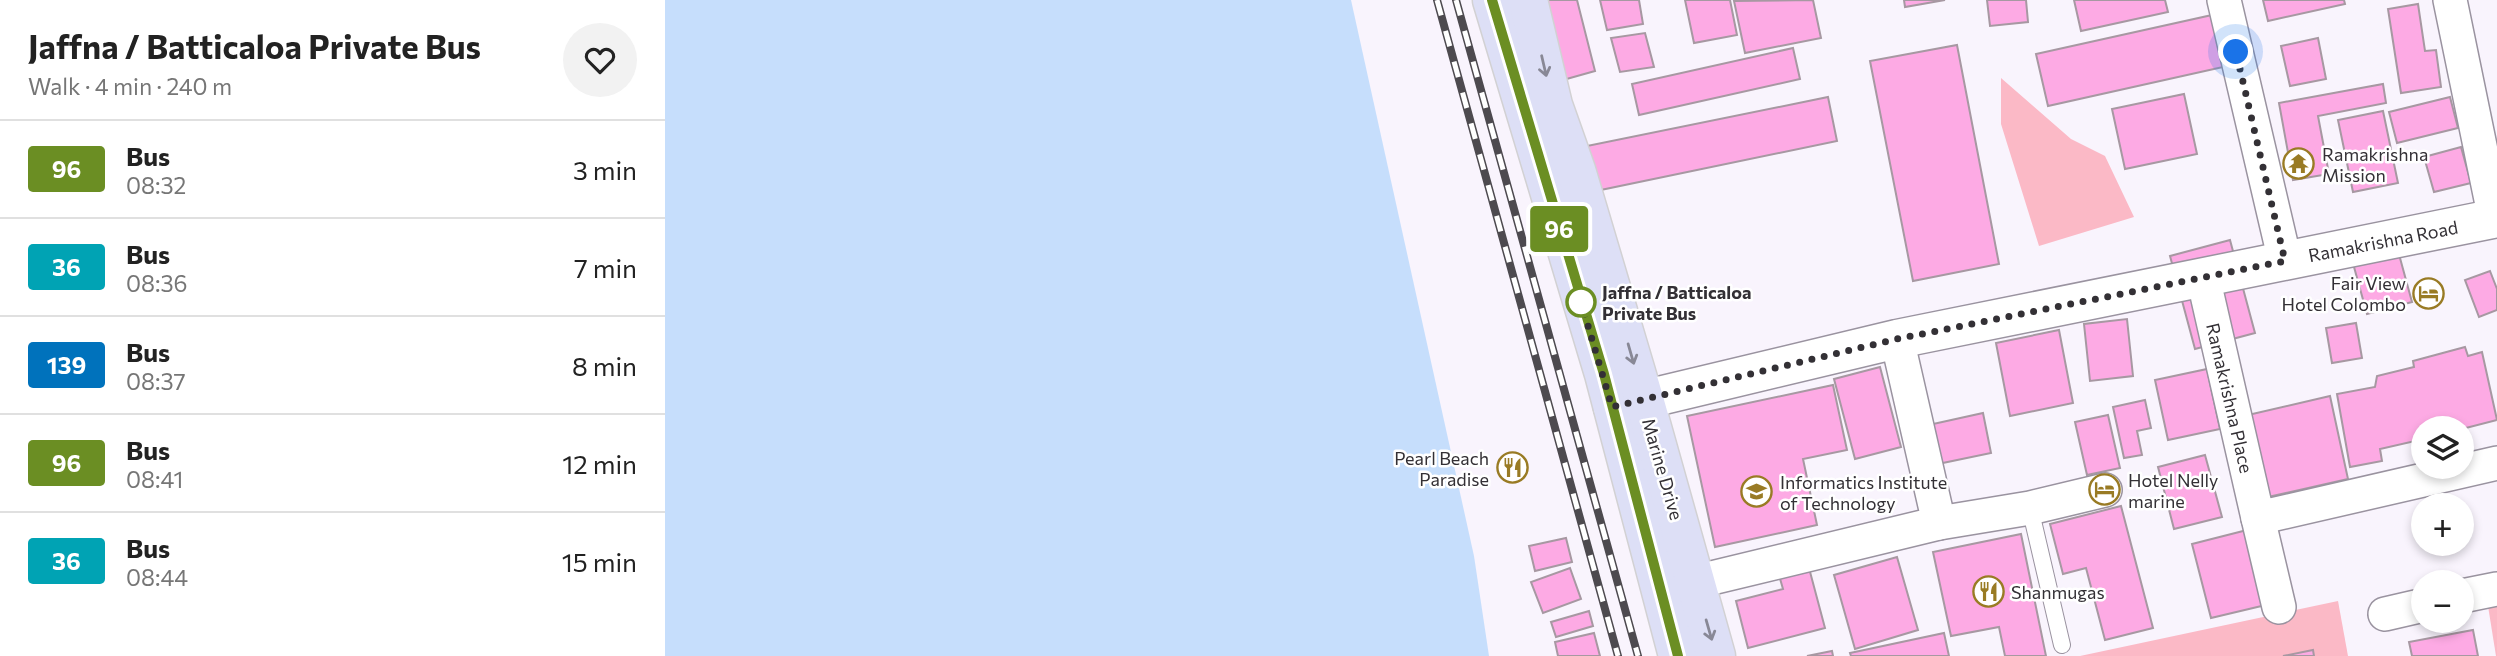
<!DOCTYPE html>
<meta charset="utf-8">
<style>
:root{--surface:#fff;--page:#f2f2f2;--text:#222;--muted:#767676;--line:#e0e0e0}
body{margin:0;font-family:Commissioner,sans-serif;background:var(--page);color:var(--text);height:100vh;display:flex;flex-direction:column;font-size:26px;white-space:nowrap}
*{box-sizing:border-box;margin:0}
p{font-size:23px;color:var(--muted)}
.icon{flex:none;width:38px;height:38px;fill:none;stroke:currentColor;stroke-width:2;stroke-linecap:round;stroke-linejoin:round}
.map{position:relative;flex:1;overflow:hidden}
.sheet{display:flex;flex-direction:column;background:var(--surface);width:665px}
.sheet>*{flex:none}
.badge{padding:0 14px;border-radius:5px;font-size:24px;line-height:46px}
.buttons{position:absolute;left:1746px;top:416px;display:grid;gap:14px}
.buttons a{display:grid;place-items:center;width:63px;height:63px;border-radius:50%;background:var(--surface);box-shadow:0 4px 10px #0003;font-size:35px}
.you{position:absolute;width:35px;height:35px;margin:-18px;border:5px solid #fff;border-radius:50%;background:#1a73e8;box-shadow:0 0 0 10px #1a73e833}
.map>.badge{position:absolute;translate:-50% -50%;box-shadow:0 0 0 4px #fff}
.round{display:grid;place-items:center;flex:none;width:74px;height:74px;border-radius:37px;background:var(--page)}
.headline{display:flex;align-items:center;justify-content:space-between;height:119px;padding:0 28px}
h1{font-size:33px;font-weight:700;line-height:52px}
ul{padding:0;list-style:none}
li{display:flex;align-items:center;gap:21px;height:98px;padding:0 28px;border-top:2px solid var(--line)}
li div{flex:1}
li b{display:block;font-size:26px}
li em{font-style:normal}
li .badge{min-width:77px;font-weight:700;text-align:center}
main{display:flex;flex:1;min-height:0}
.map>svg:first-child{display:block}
.green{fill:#fbb9c6}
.water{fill:#c6defc}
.building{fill:#fdaae4;stroke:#a798a2;stroke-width:2}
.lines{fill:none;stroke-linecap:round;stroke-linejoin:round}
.service-casing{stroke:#9a93a0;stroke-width:18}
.minor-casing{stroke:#9a93a0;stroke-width:36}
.tertiary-casing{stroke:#9a93a0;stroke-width:41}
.primary-casing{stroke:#d2d1d3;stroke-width:41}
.service{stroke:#fff;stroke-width:16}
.minor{stroke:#fff;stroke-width:33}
.tertiary{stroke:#fff;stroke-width:38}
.primary{stroke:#dddff6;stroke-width:38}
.rail-casing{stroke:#4d4a4f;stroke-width:8}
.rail{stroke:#fff;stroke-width:5;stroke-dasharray:16;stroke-linecap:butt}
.oneway{stroke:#888896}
.line-casing{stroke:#fff;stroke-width:16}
.line{stroke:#6b8e23;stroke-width:10}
.walk{stroke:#333035;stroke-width:7;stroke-dasharray:0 12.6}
.stop-dot{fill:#fff;stroke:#6b8e23;stroke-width:3.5}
.labels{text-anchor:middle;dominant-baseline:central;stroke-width:5;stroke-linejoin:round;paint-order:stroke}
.poi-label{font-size:18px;fill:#333035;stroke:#fff;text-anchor:start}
.street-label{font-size:18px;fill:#333035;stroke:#fff}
.stop-label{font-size:18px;font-weight:bold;fill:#333035;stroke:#fff;text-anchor:start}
</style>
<main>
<section class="sheet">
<div class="headline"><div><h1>Jaffna / Batticaloa Private Bus</h1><p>Walk · 4 min · 240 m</p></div><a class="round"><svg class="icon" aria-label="heart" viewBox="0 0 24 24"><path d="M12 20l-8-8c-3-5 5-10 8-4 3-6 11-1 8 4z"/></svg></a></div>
<ul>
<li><span class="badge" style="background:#6b8e23;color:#fff">96</span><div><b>Bus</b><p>08:32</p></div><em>3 min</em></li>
<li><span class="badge" style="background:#00a3b4;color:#fff">36</span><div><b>Bus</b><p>08:36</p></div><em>7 min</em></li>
<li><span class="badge" style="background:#0072bc;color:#fff">139</span><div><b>Bus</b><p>08:37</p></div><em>8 min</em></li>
<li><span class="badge" style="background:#6b8e23;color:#fff">96</span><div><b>Bus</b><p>08:41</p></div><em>12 min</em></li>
<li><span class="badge" style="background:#00a3b4;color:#fff">36</span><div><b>Bus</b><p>08:44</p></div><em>15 min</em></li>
</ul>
</section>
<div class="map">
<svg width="1832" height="656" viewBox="0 0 1832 656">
<rect width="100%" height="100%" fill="#f9f4fd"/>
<g class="green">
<path d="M1336 78 1406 139 1440 156 1469 217 1374 246 1336 124Z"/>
<path d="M1673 601 1683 656H1415Z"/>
<path d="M1832 604V656H1831L1823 606Z"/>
</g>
<path class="water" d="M0 0H686L809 556 824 656H0Z"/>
<g class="building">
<path d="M877 0H912L930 71 898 80Z"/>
<path d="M935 0H974L978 24 942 30Z"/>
<path d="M1020 0H1065L1072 35 1029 43Z"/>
<path d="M1148 0 1156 38 1080 53 1069 1Z"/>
<path d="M1239 0H1280L1240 7Z"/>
<path d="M1322 0H1361L1363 22 1325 26Z"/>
<path d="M1409 0H1500L1503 12 1416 31Z"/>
<path d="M1598 0H1679L1680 4 1603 21Z"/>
<path d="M1753 4 1760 51 1771 50 1776 87 1736 93 1723 9Z"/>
<path d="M1547 15 1558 67 1383 106 1371 54Z"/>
<path d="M980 33 989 67 955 72 946 38Z"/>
<path d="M1653 38 1661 79 1625 86 1616 46Z"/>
<path d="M1292 45 1334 264 1248 281 1205 61Z"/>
<path d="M1128 48 1135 79 974 115 967 84Z"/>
<path d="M1718 84 1721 103 1653 116 1664 174 1628 180 1614 103Z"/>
<path d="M1519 94 1532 154 1460 169 1447 109Z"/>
<path d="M1163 97 1172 141 926 192 917 147Z"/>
<path d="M1785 97 1793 128 1732 143 1724 112Z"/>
<path d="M1718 111 1733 183 1688 192 1673 120Z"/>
<path d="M1796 147 1806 183 1769 192 1759 157Z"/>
<path d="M1726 225 1747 302 1702 314 1681 238Z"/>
<path d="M1565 240 1590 333 1530 349 1505 256Z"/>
<path d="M1825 271 1832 289V310L1814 317 1800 280Z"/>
<path d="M1462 319 1468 376 1425 381 1419 324Z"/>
<path d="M1691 323 1697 358 1667 363 1661 328Z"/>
<path d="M1394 330 1408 403 1345 416 1331 343Z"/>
<path d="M1800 347 1803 356 1817 352 1832 420 1797 429H1759V439L1715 449 1717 461 1685 467 1672 394 1710 387 1712 376 1749 367 1748 361Z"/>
<path d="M1215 367 1236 447 1190 459 1169 379Z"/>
<path d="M1542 369 1555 429 1503 440 1490 380Z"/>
<path d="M1168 385 1182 450 1138 459 1152 525 1050 547 1022 416Z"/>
<path d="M1665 396 1683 479 1603 497 1583 415Z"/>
<path d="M1480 400 1486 428 1472 431 1477 455 1459 458 1448 407Z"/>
<path d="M1318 413 1326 453 1268 465 1259 426Z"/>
<path d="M1443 415 1455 468 1422 475 1410 422Z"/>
<path d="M1540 455 1557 517 1509 529 1493 467Z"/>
<path d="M1456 506 1488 628 1440 640 1421 568 1398 574 1385 524Z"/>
<path d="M1586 529 1605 604 1546 618 1527 544Z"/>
<path d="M1356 534 1381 656H1340L1334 627 1286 636 1268 552Z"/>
<path d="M901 538 907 562 870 571 864 546Z"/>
<path d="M1232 557 1253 630 1190 649 1169 575Z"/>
<path d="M905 568 916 599 878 613 866 582Z"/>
<path d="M1144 568 1160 628 1083 648 1071 601 1118 589 1114 575Z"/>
<path d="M924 611 928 626 891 637 886 622Z"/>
<path d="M1808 630 1813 656H1747L1744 642Z"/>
<path d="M929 633 935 656H893L890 642Z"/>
<path d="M1279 633 1284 656H1186L1185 653Z"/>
<path d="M1648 650 1649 656H1618Z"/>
<path d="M1167 651 1168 656H1142Z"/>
</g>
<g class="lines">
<defs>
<path id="service" d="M1365 508 1397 645"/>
<g id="minor">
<path d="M1559 0 1620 261"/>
<path d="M1785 0 1830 219"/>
<path d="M1538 277 1593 518 1832 463"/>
<path d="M1593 518 1614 607"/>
<path d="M1274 523 1365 508 1440 490"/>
<path d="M1030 582 1274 523 1232 339"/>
<path d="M1797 596 1832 589"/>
<path d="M1720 614 1759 605"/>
</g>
<path id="tertiary" d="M948 407 1232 339 1832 218"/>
<g id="primary">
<path d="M827 0 939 374 1013 656"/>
<path d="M863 0 888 105 911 170 979 399 1051 656"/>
</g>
</defs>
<use href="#service" class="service-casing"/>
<use href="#minor" class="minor-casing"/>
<use href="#tertiary" class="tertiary-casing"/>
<use href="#primary" class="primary-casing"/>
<use href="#service" class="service"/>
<use href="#minor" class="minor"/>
<use href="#tertiary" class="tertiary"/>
<use href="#primary" class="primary"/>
<defs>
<g id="rail">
<path d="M772 0 953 656"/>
<path d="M791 0 973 656"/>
</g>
</defs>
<use href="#rail" class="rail-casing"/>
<use href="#rail" class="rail"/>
</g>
<defs><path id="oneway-shaft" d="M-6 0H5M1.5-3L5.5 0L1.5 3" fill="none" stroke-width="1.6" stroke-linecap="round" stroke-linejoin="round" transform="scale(1.75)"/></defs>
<g class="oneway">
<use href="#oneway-shaft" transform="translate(879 66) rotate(77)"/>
<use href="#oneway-shaft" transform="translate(966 354) rotate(74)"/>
<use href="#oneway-shaft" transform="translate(1044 630) rotate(74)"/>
</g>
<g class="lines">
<defs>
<path id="line" d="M827 0 939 374 1013 656"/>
</defs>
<use href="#line" class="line-casing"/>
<use href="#line" class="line"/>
<path class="walk" d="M916 302 947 407 1232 339 1620 261 1571 52"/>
</g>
<defs>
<symbol id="temple-ring" viewBox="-11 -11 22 22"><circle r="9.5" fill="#fff" stroke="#997b24" stroke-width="1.5"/><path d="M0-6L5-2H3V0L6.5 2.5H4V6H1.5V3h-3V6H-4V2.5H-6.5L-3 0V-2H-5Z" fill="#997b24"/></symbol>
<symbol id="hotel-ring" viewBox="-11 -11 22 22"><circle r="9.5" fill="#fff" stroke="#997b24" stroke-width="1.5"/><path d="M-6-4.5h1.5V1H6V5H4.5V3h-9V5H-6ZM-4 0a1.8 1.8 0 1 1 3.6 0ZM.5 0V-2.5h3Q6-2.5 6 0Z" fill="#997b24"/></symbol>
<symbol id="restaurant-ring" viewBox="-11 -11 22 22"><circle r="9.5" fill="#fff" stroke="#997b24" stroke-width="1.5"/><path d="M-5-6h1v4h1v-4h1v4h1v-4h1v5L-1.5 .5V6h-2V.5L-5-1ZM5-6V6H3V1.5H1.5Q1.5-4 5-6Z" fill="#997b24"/></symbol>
<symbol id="university-ring" viewBox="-11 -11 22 22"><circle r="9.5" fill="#fff" stroke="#997b24" stroke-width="1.5"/><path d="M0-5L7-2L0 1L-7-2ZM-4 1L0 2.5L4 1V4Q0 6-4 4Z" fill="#997b24"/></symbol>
</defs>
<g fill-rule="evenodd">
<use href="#temple-ring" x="1616" y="146" width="35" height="35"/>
<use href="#hotel-ring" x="1746" y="276" width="35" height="35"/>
<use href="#restaurant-ring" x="830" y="450" width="35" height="35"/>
<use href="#hotel-ring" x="1422" y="472" width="35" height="35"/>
<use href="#university-ring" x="1074" y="474" width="35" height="35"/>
<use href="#restaurant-ring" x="1306" y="574" width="35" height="35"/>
</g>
<circle class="stop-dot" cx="916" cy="302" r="14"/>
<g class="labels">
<g class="poi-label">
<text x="1657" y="154">Ramakrishna<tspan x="1657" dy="21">Mission</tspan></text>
<text x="1741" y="283" text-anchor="end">Fair View<tspan x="1741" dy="21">Hotel Colombo</tspan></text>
<text x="824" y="458" text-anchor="end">Pearl Beach<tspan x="824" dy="21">Paradise</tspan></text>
<text x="1463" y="480">Hotel Nelly<tspan x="1463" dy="21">marine</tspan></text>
<text x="1115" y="482">Informatics Institute<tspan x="1115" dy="21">of Technology</tspan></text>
<text x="1346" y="592">Shanmugas</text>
</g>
<g class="street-label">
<text transform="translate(1718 241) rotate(-11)">Ramakrishna Road</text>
<text transform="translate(1565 398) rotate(77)">Ramakrishna Place</text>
<text transform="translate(998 469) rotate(74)">Marine Drive</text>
</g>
<g class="stop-label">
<text x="937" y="292">Jaffna / Batticaloa<tspan x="937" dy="21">Private Bus</tspan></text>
</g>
</g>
</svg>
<div class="buttons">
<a><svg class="icon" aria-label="layers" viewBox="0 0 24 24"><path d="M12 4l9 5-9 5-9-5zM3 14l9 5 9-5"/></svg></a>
<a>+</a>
<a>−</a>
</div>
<div class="you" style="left:1571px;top:52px"></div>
<b class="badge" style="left:894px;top:229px;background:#6b8e23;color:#fff">96</b>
</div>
</main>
